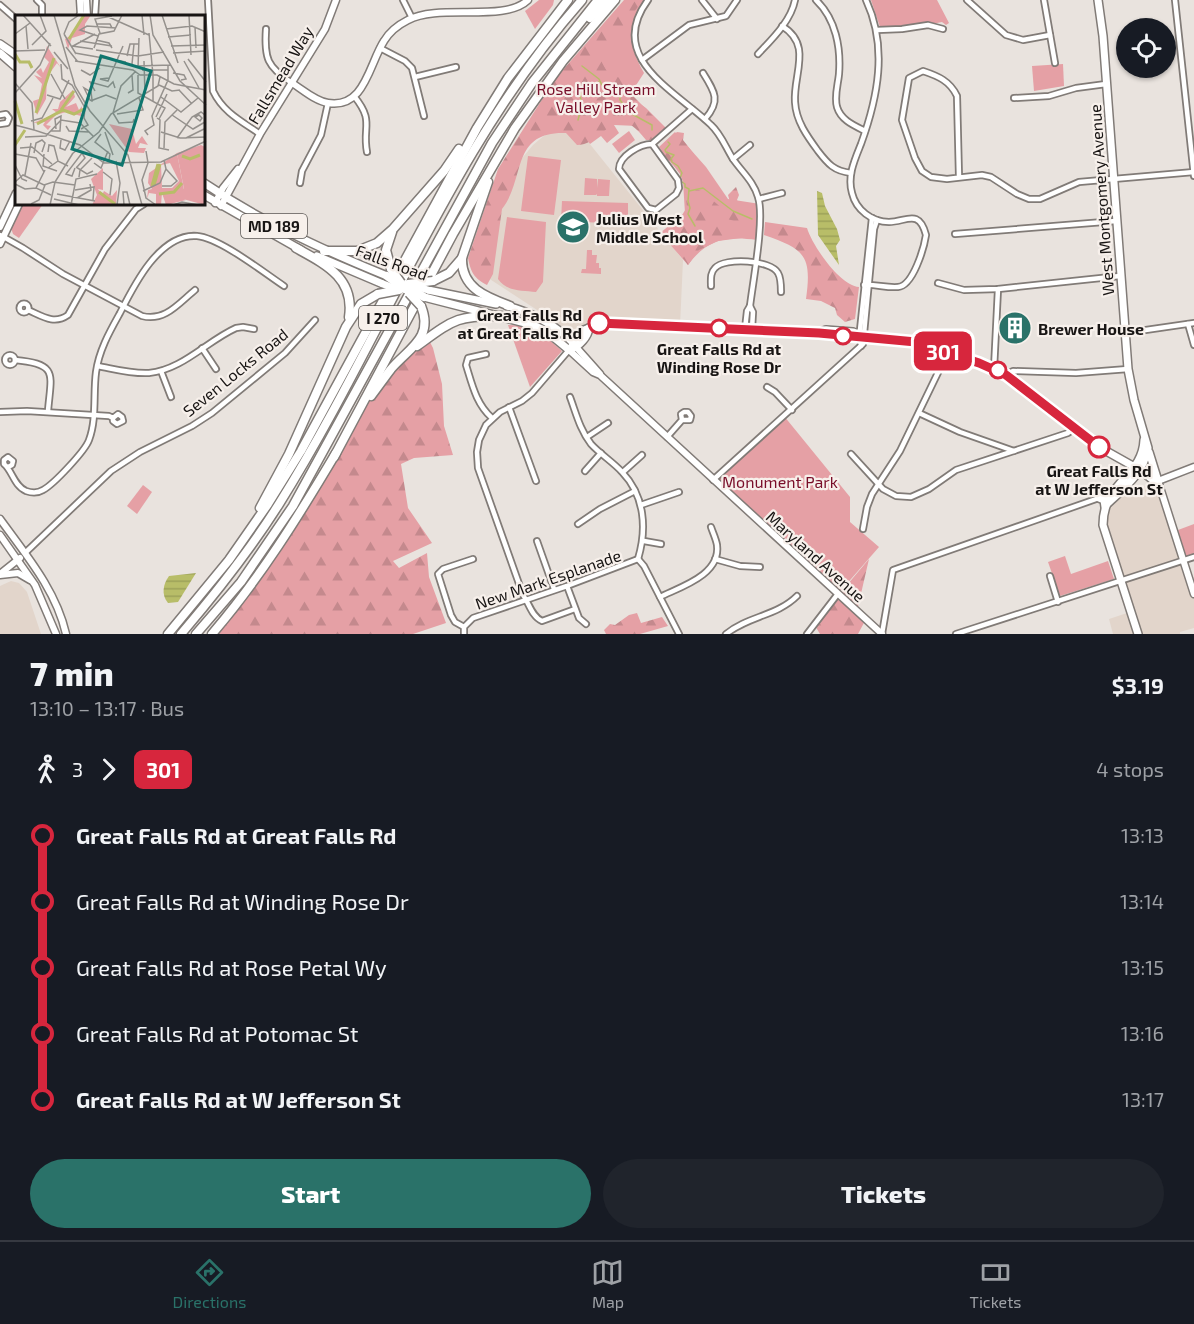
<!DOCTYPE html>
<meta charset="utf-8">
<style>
:root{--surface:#171b24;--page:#20242c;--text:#f1f3f6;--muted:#9ea1a6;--line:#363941;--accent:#2a7269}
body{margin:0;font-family:"Exo 2",sans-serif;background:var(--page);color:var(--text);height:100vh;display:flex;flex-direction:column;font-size:22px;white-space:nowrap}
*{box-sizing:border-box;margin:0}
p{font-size:20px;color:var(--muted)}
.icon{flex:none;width:33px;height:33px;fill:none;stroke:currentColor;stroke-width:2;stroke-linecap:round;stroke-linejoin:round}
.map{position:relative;height:634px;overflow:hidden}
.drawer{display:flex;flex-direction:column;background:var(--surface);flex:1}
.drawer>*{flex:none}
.badge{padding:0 12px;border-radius:9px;font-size:21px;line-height:39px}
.tools{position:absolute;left:1116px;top:18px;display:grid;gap:12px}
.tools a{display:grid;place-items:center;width:60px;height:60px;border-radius:50%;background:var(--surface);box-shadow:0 2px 4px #0004;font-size:30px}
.map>.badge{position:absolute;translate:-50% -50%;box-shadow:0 0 0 3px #fff}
.legs{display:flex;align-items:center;gap:9px;height:66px;padding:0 30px;font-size:20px}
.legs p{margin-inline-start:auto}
.headline{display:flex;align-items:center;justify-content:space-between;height:102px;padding:0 30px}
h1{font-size:33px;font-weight:800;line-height:45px}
.primary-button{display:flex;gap:12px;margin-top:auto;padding:12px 30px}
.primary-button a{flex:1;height:69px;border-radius:36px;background:var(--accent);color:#fff;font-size:24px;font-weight:800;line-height:69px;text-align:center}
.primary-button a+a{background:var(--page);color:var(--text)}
ul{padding:0 30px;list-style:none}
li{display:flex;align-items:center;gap:21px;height:66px;font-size:22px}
li i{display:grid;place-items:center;width:9px;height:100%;margin:0 8px;background:currentColor}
li i::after{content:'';width:15px;height:15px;margin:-8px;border:4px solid;border-radius:50%;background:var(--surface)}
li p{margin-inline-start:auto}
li:first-child i{background:linear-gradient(#0000 50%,currentColor 0)}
li:last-child i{background:linear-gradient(currentColor 50%,#0000 0)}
.menu{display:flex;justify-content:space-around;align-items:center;height:84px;border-top:2px solid var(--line);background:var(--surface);font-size:16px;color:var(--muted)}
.menu a{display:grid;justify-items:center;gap:3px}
.menu .selected{color:var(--accent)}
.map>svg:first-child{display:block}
.built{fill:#e2d5cb}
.green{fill:#e5a0a5}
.forest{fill:url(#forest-firs)}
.water{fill:url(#water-rules)}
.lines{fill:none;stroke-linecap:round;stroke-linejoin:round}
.stream{stroke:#b8bd68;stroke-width:1.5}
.street-casing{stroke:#817b77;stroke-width:8}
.secondary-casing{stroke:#817b77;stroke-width:9}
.primary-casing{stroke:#817b77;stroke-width:10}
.highway-casing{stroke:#817b77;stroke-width:11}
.street{stroke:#fff;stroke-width:4.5}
.secondary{stroke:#fff;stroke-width:6}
.primary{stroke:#fff;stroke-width:7}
.highway{stroke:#fff;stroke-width:8}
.primary-bridge-casing{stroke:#817b77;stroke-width:10;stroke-linecap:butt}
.highway-bridge-casing{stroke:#817b77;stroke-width:11;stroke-linecap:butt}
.primary-bridge{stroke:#fff;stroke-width:7}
.highway-bridge{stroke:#fff;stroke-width:8}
.line-1-casing{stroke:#fff;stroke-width:14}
.line-1{stroke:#d7263d;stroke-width:9}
.stop-1-dot{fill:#fff;stroke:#d7263d;stroke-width:3}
.labels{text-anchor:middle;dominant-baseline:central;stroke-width:4.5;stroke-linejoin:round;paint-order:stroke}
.shield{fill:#f7f0eb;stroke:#5b5754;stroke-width:1.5}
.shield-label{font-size:15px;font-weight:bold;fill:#181514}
.street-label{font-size:16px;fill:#181514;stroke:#f7f0eb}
.park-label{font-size:16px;fill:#790e29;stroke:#f7f0eb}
.poi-label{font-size:16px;font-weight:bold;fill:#181514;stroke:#f7f0eb;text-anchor:start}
.stop-label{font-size:16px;font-weight:bold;fill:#181514;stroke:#f7f0eb}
.inset-river{fill:none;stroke:#b8bd68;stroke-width:3}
.inset-road{fill:none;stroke:#95918d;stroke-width:1.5}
.view{fill:#0f766e;fill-opacity:0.15;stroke:#0f766e;stroke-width:3}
.inset-edge{fill:none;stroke:#181514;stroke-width:3}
</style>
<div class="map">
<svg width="1194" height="634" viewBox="0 0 1194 634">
<defs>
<pattern id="forest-firs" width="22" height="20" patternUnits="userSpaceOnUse" patternTransform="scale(1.5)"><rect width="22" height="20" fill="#e5a0a5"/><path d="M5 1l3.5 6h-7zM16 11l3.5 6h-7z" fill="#c4898d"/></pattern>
<pattern id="water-rules" width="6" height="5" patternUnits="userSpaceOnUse" patternTransform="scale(1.5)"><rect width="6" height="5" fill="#b8bd68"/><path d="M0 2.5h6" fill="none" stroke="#9da259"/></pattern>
</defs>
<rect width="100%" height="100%" fill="#e9e3de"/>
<g class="built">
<path d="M577 128 683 260 680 326 605 322 580 338 485 276 492 221 518 163 533 145 552 129Z"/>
<path d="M1153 484 1162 503 1194 589V628L1180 632V634H1113L1109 619 1130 612 1103 516 1117 495Z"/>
<path d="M11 581 19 583 27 592 41 634H0V586Z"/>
</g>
<g class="green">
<path d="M539 0H554L553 5 535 29 525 11Z"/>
<path d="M635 0H644C628 30 627 42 644 73L629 96 646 108 667 129 651 142 638 126 614 125 619 133 607 143 601 136 590 144 569 118 550 101Z"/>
<path d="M871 0H937L949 23 946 25 942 22 902 30H881Z"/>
<path d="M1063 64 1064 86 1034 91 1032 66Z"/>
<path d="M629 131 635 140 619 153 612 144Z"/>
<path d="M675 132 706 167 728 199 760 204 757 240C726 236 707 239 688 265L660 233 685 213 683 182 680 174 659 147Z"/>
<path d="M528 156 561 160 554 215 521 211Z"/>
<path d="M585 178 597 179V188L598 179 610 180 609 196H597V194L596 195H584Z"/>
<path d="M562 201 628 203V224L561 221Z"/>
<path d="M22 204H43L19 238 13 234 11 228Z"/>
<path d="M507 217 546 222 543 282 536 292C522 290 507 292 498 279Z"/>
<path d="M587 250H592V255H597L596 263H599V268H601V274L581 273 582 269H586Z"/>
<path d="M508 325 534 326 562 351 530 387Z"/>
<path d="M784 416 850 497V522L879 547 837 595 713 480Z"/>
<path d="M143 485 152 492 137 514 127 506Z"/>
<path d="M1194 524V554L1185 557 1178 530Z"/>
<path d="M1065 556 1071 574 1108 561 1114 579 1060 596 1048 562Z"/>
</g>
<g class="forest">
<path d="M624 0H643L634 12 628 34 619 38H611L600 47C600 60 603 67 612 77H618L637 89 634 97 665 128 652 140H646C613 97 607 144 577 145L566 133C510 131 526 179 502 209L493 274 487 285C474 278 471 273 468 258L498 169 555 79Z"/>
<path d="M677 132 684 133 683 140 694 154 673 165 661 152 662 145Z"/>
<path d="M692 187 703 192 724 210 731 206 728 195 736 187 739 195 737 200 750 223C738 225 738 221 727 219 709 216 693 225 683 238L671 233 687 207 685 190Z"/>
<path d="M765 222 807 228C812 245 840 286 859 287L855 319 845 322 837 315 835 308 821 301 806 299C812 256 805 249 764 235Z"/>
<path d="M712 224 729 226 742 232 741 238 718 241 699 250 688 265 682 257C690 241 695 232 712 224Z"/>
<path d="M428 338 433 348 442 384 444 426 453 455 414 458 401 464 408 508 432 543 393 561 399 568 427 553 429 577 446 623 413 634H212L249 589 360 412 392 369Z"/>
<path d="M869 559 857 611 866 619 858 634H820L814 624Z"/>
<path d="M637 613 641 623 662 617 668 626 640 634H606L604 630 610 624 615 625 629 615Z"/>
</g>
<g class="water">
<path d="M817 191 822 193 825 206 837 229 840 240 836 246 839 265 818 235Z"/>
<path d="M196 573 178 602 168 603C161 595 163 584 169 576Z"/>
</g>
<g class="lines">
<g class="stream">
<path d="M582 66 599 79 605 91 614 90 620 95V100L624 105 634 108 632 114 652 125V130"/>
<path d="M578 120 582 105 580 95 591 85 599 82"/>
<path d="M668 142 670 144 665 150 666 152 674 155 671 159 672 162 678 166 682 173 680 178 682 182 685 184V187L689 189 688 201 690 208 688 214 695 226"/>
<path d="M689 191 703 188 733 211 752 219"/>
</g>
<defs>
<g id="street">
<path d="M37 0 42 5V16"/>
<path d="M208 0 213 91C223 112 241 121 260 134"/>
<path d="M403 0 412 18"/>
<path d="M648 0C605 58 676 91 711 125 721 134 726 148 733 159 742 172 754 182 758 197 765 218 753 281 750 306L747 311 745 329"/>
<path d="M702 0 717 19"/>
<path d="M816 0C836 19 841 48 839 74 838 85 834 96 837 107 841 120 853 125 865 131"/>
<path d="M967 0 1006 35 1023 40 1050 35"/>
<path d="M1044 0 1055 63"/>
<path d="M1175 0 1194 176"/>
<path d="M0 5 16 19"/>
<path d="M95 16 96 0"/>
<path d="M782 26C813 45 793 74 795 102 796 121 807 136 818 151 828 164 834 171 851 173"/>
<path d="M266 29C264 58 267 67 292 83"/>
<path d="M877 30 902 29 928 25 943 29"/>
<path d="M380 48 405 61 412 68 424 116"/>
<path d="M758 54C772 39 791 21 795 0"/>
<path d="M642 60 689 25 726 16 737 0"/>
<path d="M703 73C715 92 721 101 705 119"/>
<path d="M415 77 456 67"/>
<path d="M354 96C375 122 362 126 367 152"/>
<path d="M1014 98 1049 96 1076 88 1106 84"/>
<path d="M0 115 6 114 9 118 7 123 0 124"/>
<path d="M652 144C640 144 619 156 619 169L648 208 656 210 676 194 679 188 678 180 652 144 692 109"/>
<path d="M733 159 750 145"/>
<path d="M959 177 957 96C950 81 938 76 923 71L909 78 902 120 915 158 922 171 931 177 947 179 982 175 991 177 1017 194 1029 199H1040L1079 182 1194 172"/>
<path d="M300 183 302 171 321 135 328 103"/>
<path d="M759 199 782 193"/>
<path d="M955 234 1116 221"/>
<path d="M0 235 23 248 63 274 142 316C165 322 179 303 195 290"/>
<path d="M938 283 964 290 998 289 1120 276"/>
<path d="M864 285C875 284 886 288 898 287 913 286 924 248 926 235 919 208 906 222 889 222 872 222 856 210 852 193 847 176 855 159 861 144 878 97 888 47 866 0"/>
<path d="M711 286C711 279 710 273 715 268 725 257 771 260 778 273 781 278 781 286 781 292"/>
<circle cx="24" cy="308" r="4.5"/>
<path d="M750 306 753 312 752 329"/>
<path d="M28 310C42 316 54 325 68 315L105 249 136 209 144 204"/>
<path d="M1188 324 1194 345"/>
<path d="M1125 333 1194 323"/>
<path d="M861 346 860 330 872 218"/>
<path d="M202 348 216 369"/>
<path d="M569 350 532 393 522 401 500 412 486 425 479 440 477 452 478 468 523 595C529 603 532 617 542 621L575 609"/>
<path d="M486 354 468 358 466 365C472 384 476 404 492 418"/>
<circle cx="10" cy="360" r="5"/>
<path d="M15 360C59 364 51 374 48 411"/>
<path d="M98 366C114 369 131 374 149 373 182 370 207 341 236 328L243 327 254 329"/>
<path d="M994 369 998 289"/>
<path d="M161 371 171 397"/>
<path d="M1006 375 1013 371 1076 373 1128 369"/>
<path d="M767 387 775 392 792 410"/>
<path d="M570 397C576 413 580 430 591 444 600 454 613 462 622 472 645 496 647 529 638 559"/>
<path d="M509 407 536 481"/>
<path d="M0 412 27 411 109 416 113 418 118 414 122 417 123 421 117 424 113 421V418"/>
<path d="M919 413 960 432 1014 451"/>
<path d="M587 437 608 423"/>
<path d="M667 437 682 420 681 414 684 412H688L691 416 690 420H682"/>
<path d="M851 454 883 489 896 496 911 497 929 489 956 470 1068 433 1075 428"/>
<path d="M8 467 12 465 13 461 8 457 4 460V464C12 470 14 486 26 491 32 493 38 493 43 490 54 484 85 451 89 440 97 419 93 394 96 372 99 350 110 331 120 313 134 285 160 233 197 236 220 238 263 272 284 286"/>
<path d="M585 471 601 453"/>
<path d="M623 472 642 455"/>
<path d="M713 480 863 344 874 229 877 220"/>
<path d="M641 505 679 492"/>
<path d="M578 524 600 509 635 491"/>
<path d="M863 529 867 507 872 494 900 451 948 352"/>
<path d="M537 541 554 589"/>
<path d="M644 541 661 544"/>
<path d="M25 553 111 471 140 452 192 426 212 413 285 353 315 320"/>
<path d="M638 559 644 566 679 634"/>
<path d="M715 559 740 566 760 567"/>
<path d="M1050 576 1058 602"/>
<path d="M567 586 579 618 586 624"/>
<path d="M660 597C680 587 721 575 717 545 716 539 713 533 711 527"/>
<path d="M464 627 455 622 451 615 438 574 443 569 473 559"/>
<path d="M464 634V627L473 618 567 586 638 559"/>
<path d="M726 634C748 616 777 616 797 596"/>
<path d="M807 634 837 595"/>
<path d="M882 634 893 570 1099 498"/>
<path d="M956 634 1194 557"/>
</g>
<g id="secondary">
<path d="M80 0 81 16"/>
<path d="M86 0 87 16"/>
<path d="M292 83C302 89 315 101 328 103 365 109 369 64 384 41 390 31 398 25 408 20 439 3 504 23 528 0"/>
<path d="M215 203 223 188 238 169"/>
<path d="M221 206 260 134 325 29 336 0"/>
<path d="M0 227 16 193"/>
<path d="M0 244 19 204"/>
<path d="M576 347 600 374"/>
<path d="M569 350 593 372 600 375 882 634"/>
<path d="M1140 470H1145L1158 481 1194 594"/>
<path d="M1140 470 1152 480 1158 491"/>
<path d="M1158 481 1194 467"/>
<path d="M0 519C26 555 56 590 66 634"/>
<path d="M0 535 35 585 56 634"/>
<path d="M0 574 20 558"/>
<path d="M0 575 18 573 30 580"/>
</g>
<g id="primary">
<path d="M1098 0 1103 36 1128 369 1134 400 1148 448C1144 473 1124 488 1107 504"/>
<path d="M80 16 81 15"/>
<path d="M0 44 16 55"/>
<path d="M0 53 16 67"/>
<path d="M204 183C262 222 323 250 387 276"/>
<path d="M204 195 301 250"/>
<path d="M317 256 383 284"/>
<path d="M428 290 496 304"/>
<path d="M424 297 533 325 546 331 569 350"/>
<path d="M507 306C531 312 558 326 575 345"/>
<path d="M820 332 826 330 853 332"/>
<path d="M572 349C579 346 588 337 589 328"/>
<path d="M569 350 584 330 605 322 819 333 916 342 979 363 1006 375 1099 447 1140 470"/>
<path d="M1149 452 1158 481"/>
<path d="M1105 507 1104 500 1099 498 1113 493"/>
<path d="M1138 634 1103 525C1103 515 1105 506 1110 497 1122 476 1143 467 1144 440"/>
</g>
<g id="highway">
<path d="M590 18 607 0"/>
<path d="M488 182 462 258C461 288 486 297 510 306"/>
<path d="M296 248C325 264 355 278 349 317"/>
<path d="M324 251H357L377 243 393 229 444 171 459 149"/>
<path d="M391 269 386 250 392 232"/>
<path d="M433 281 449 273 462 258"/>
<path d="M417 346C453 320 457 315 502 316"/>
<path d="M371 396C378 387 384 378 391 369 409 348 434 338 421 306"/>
<path d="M334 457 453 234 515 128 563 61 615 0"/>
<path d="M260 508 289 454 346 327 361 304 378 294"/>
<path d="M168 634 229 560 268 504 301 451 477 128 508 78 568 0"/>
<path d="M181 634C216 593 250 550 279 504 383 338 451 148 582 0"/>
<path d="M196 634 241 582 293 506 492 143 532 83 598 0"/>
<path d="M212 634C260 578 298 517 336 453"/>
</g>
</defs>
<use href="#street" class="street-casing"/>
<use href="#secondary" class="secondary-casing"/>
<use href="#primary" class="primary-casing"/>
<use href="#highway" class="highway-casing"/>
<use href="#street" class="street"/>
<use href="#secondary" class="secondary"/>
<use href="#primary" class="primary"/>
<use href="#highway" class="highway"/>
<defs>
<g id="primary-bridge">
<path d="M383 284 399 290"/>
<path d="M411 285 428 290"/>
</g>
<g id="highway-bridge">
<path d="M391 269 401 283"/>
<path d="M387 276 405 289"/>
<path d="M408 284 433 281"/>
<path d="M410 289 424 297"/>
<path d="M409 293 421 306"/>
<path d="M378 294 399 290"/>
</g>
</defs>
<use href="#primary-bridge" class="primary-bridge-casing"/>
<use href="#highway-bridge" class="highway-bridge-casing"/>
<use href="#primary-bridge" class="primary-bridge"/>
<use href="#highway-bridge" class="highway-bridge"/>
</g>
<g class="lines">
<defs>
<path id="line-1" d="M599 323 819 333 916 342 979 363 1006 375 1099 447"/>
</defs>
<use href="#line-1" class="line-1-casing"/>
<use href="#line-1" class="line-1"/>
</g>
<defs>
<symbol id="school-disc" viewBox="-11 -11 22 22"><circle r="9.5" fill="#2a7269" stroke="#f7f0eb"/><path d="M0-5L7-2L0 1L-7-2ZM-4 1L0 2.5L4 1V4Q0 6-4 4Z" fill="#fff"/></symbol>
<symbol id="building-disc" viewBox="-11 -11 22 22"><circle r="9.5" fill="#2a7269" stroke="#f7f0eb"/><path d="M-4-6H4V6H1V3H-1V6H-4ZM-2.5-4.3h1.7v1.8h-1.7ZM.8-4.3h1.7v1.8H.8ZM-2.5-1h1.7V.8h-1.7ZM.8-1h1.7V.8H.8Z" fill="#fff"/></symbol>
</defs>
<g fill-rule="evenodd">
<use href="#school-disc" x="554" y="208" width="38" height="38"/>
<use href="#building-disc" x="996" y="309" width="38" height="38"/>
</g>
<g class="stop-1-dot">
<circle cx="599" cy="323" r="10"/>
<circle cx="719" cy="328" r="8"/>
<circle cx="843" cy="336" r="8"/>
<circle cx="998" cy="370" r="8"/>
<circle cx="1099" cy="447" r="10"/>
</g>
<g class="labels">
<g class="shield">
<rect x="241" y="214" width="66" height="24" rx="4.5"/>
<rect x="359" y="306" width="48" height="24" rx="4.5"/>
</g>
<g class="shield-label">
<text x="274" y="226">MD 189</text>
<text x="383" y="318">I 270</text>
</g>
<g class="street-label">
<text transform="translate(280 75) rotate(-59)">Fallsmead Way</text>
<text transform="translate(1101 200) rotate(-94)">West Montgomery Avenue</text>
<text transform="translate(392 262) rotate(20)">Falls Road</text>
<text transform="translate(235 372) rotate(-39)">Seven Locks Road</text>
<text transform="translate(816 556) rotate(42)">Maryland Avenue</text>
<text transform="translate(548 579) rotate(-19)">New Mark Esplanade</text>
</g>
<g class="park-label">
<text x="596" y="88">Rose Hill Stream<tspan x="596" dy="18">Valley Park</tspan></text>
<text x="780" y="481">Monument Park</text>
</g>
<g class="poi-label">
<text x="596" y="218">Julius West<tspan x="596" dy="18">Middle School</tspan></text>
<text x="1038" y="328">Brewer House</text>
</g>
<g class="stop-label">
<text x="582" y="314" text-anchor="end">Great Falls Rd<tspan x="582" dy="18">at Great Falls Rd</tspan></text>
<text x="719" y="348">Great Falls Rd at<tspan x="719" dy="18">Winding Rose Dr</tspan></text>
<text x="1099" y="470">Great Falls Rd<tspan x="1099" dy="18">at W Jefferson St</tspan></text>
</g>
</g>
<g transform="translate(15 15)">
<rect width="190" height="190" fill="#e9e3de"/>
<path d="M186 130 190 132V190L168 184 152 190 147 176 169 174 162 138Z" fill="#e5a0a5"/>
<path d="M68 0H76L70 9V19L57 23 53 34 50 24 58 19ZM32 31 46 53 42 48 32 62 31 84 22 100 18 86 24 84 27 69 19 60 27 63 21 57 26 53 28 58 34 47 29 42ZM58 75 60 82 51 92 61 88 64 95 67 91 66 101 51 97 41 100 31 110 36 111 33 115 28 110 30 107 18 108 42 98 37 94H43L45 87ZM94 109 117 114 121 129 127 121 133 130 125 128 123 133H131L129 138 114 137ZM162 138 169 175 150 183 152 187 157 184H169L171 185 151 190 147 178 146 190H141V179L134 178 132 184 133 175 137 174 133 168 134 158ZM155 148 164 166 157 173H147L146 150ZM88 153V175L83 174 87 180 89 176 97 181 102 175 101 190H77L82 180 76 164Z" fill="#e5a0a5" fill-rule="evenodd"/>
<path class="inset-river" d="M54 24 69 0M0 39 5 47H14L17 53M0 86 7 109M46 95 59 76M21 98 39 43M22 109 48 95 59 99 69 94M0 130 10 115M167 141 175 144 185 140M139 170 145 149M137 171 143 149M84 177 100 189M144 179 159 177 167 168"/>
<path class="inset-road" d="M8 0 36 31M39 0 60 71 75 96 113 140 127 190M89 0 134 20M127 0 129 20M135 0 138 20 165 66 191 90M147 0 163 48M174 0 176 40M81 9H95L97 13M11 11 13 34M180 12 181 33M151 14 177 11 191 17M85 18 80 4 97 1M134 18 138 60M0 19 15 8M49 19 61 39M49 19 54 7 64 0M83 21 65 15 72 11 101 13M153 22 176 20M81 25 94 28 97 33M65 26 97 31M17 30 31 16 25 0M57 31 78 34M58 31 80 19M156 31 191 30M51 32 63 47M79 33 84 19 99 16 107 0M81 35 123 41 149 37M0 36 30 35M39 37 53 54M60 38 111 47M158 38 191 36M112 41 115 29H124M173 44 191 67M60 46 118 55 125 60H142L159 69 191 75M129 46 130 79M169 46 184 73M46 49 47 64 57 70 70 93 69 103 73 110 66 114M117 49 119 29M122 51 156 50M123 53 124 23M66 55 75 60 85 53M127 55H153M158 58 169 60 171 64 166 65M36 59 50 84M123 60V78L150 93 144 104M138 60V86M94 63 85 64 93 66 108 31M0 68 17 88 19 115 65 130 89 148 146 147 191 126M144 70 157 76 165 75M164 75 177 89M80 76 75 67 93 72 98 67 100 73M0 78 25 50 35 28M113 78 118 75 117 60M32 80 45 84 54 65M146 82 166 97 183 83M77 85 76 77 69 73 75 85 77 86 78 85 91 80 101 84M98 98 104 108 118 107 119 104M98 98 106 71 121 56M102 99 128 95 124 83M157 100 178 114 190 107M184 100 187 103 185 106 180 102ZM141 102 152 79M142 103 145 105 144 133 154 135M16 106 27 103 38 83M0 110 19 115M51 111 54 116 74 117M36 116H45L46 101 40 104 41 114M90 117 98 140M146 117 165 123 191 122M86 119 80 127 95 139 94 145M133 120 130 116 139 110 137 101 153 65V50M10 122 31 121 46 105 65 108 79 122M162 123 177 102 186 97 190 100M171 123 189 114M46 125 45 133 50 135 55 126M5 133 17 132 37 149M149 133 150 107 162 95M131 136 133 148 127 165 131 183 141 190M33 137 34 130 39 131 43 146M19 138 21 128 27 125 30 128 27 137M0 139 21 143 29 157M29 139 28 151 42 156M57 139 84 117 96 99 143 71 145 62M101 146 105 168 102 190M79 148 86 153 93 136M0 150 7 164 12 166M61 152 72 159 78 156M33 153 43 146 53 151M60 153 57 161 51 159 67 138 70 143 62 152M30 155 21 173 36 180M88 157 97 164 95 180M10 160 16 128M64 162 65 155 77 143M0 167 8 160 29 170 38 167 60 170M0 169 10 174 21 173M147 171H156L162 166 151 154M60 175 79 172 78 185M128 176 145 168 151 154 149 145M42 179 80 186M62 183 76 175 75 169M39 184 64 190M16 189 24 185 30 170M35 190 40 167 58 138M56 190 61 164 82 159M109 190 108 177H112L115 190M158 190 167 187 183 190"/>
<path class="view" d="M86 41 136 56 107 150 57 134Z"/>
<rect width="190" height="190" class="inset-edge"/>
</g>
</svg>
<div class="tools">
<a><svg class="icon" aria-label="locate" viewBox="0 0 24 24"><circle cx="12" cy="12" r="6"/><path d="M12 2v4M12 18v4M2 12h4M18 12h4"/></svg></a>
</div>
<b class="badge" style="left:943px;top:351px;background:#d7263d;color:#fff">301</b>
</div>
<section class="drawer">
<div class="headline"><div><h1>7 min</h1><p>13:10 – 13:17 · Bus</p></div><b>$3.19</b></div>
<div class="legs"><svg class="icon" aria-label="walk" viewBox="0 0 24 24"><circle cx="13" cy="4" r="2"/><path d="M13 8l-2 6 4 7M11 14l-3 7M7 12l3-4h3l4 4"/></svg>3<svg class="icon" aria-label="forward" viewBox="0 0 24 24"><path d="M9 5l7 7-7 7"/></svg><b class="badge" style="background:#d7263d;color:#fff">301</b><p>4 stops</p></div>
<ul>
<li><i style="color:#d7263d"></i><b>Great Falls Rd at Great Falls Rd</b><p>13:13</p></li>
<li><i style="color:#d7263d"></i><span>Great Falls Rd at Winding Rose Dr</span><p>13:14</p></li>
<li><i style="color:#d7263d"></i><span>Great Falls Rd at Rose Petal Wy</span><p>13:15</p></li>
<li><i style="color:#d7263d"></i><span>Great Falls Rd at Potomac St</span><p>13:16</p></li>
<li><i style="color:#d7263d"></i><b>Great Falls Rd at W Jefferson St</b><p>13:17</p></li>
</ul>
<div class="primary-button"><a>Start</a><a>Tickets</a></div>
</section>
<nav class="menu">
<a class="selected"><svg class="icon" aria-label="directions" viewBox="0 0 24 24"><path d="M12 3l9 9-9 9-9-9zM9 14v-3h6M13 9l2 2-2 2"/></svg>Directions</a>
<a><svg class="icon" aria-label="map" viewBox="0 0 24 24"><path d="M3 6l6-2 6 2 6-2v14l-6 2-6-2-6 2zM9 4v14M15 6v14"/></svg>Map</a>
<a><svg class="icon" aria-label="tickets" viewBox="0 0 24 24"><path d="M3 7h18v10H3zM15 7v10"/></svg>Tickets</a>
</nav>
